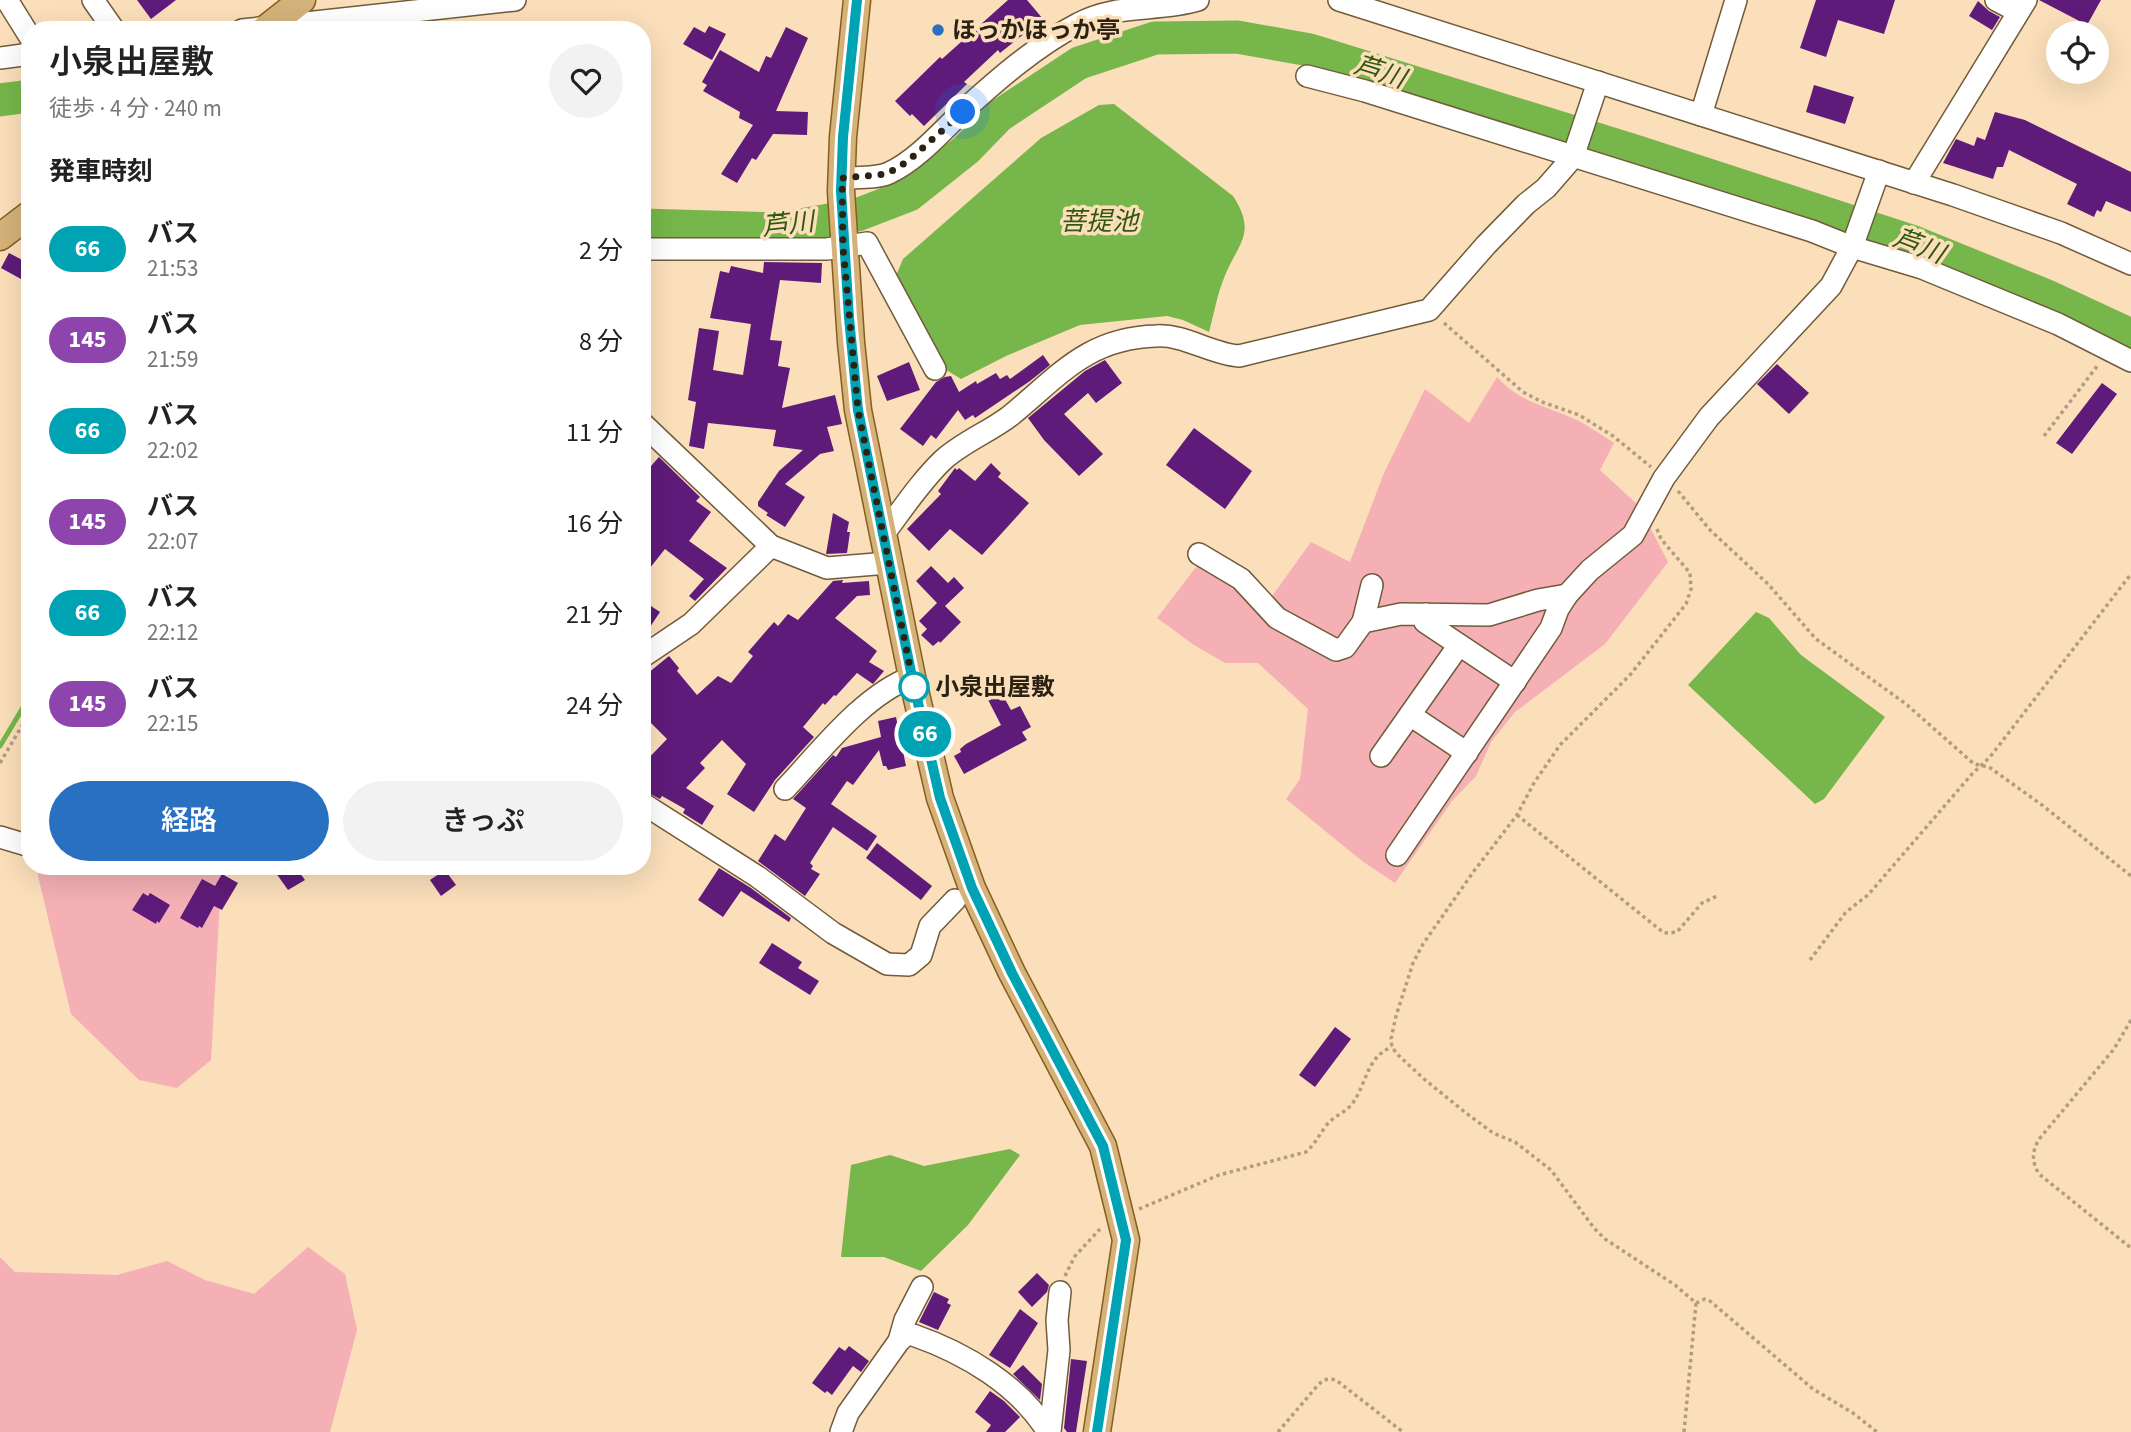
<!DOCTYPE html>
<html lang="ja">
<meta charset="utf-8">
<style>
:root{--surface:#fff;--page:#f2f2f2;--text:#222;--muted:#767676;--accent:#2a70c1}
body{margin:0;font-family:"Source Sans 3","Noto Sans JP",sans-serif;background:var(--page);color:var(--text);height:100vh;display:flex;flex-direction:column;font-size:26px;white-space:nowrap}
*{box-sizing:border-box;margin:0}
p{font-size:23px;color:var(--muted)}
.icon{flex:none;width:38px;height:38px;fill:none;stroke:currentColor;stroke-width:2;stroke-linecap:round;stroke-linejoin:round}
.map{position:relative;flex:1;overflow:hidden}
.panel{position:absolute;left:21px;top:21px;width:630px;height:854px;display:flex;flex-direction:column;background:var(--surface);border-radius:28px;box-shadow:0 7px 28px #0002}
.panel>*{flex:none}
.badge{padding:0 14px;border-radius:23px;font-size:24px;line-height:46px}
.tools{position:absolute;left:2046px;top:21px;display:grid;gap:14px}
.tools a{display:grid;place-items:center;width:63px;height:63px;border-radius:50%;background:var(--surface);box-shadow:0 7px 28px #0002;font-size:35px}
.you{position:absolute;width:35px;height:35px;margin:-18px;border:5px solid #fff;border-radius:50%;background:#1a73e8;box-shadow:0 0 0 10px #1a73e833}
.map>.badge{position:absolute;translate:-50% -50%;box-shadow:0 0 0 4px #fff}
h2{padding:0 28px;font-size:26px;line-height:63px}
.round{display:grid;place-items:center;flex:none;width:74px;height:74px;border-radius:37px;background:var(--page)}
.overview{display:flex;align-items:center;justify-content:space-between;height:119px;padding:0 28px}
h1{font-size:33px;font-weight:600;line-height:52px}
.action{display:flex;gap:14px;margin-top:auto;padding:14px 28px}
.action a{flex:1;height:80px;border-radius:42px;background:var(--accent);color:#fff;font-size:28px;font-weight:600;line-height:80px;text-align:center}
.action a+a{background:var(--page);color:var(--text)}
ul{padding:0;list-style:none}
li{display:flex;align-items:center;gap:21px;height:91px;padding:0 28px}
li div{flex:1}
li b{display:block;font-size:26px}
li em{font-style:normal}
li .badge{min-width:77px;font-weight:700;text-align:center}
.map>svg:first-child{display:block}
.green{fill:#f4b0b4}
.water{fill:#76b64a}
.lines{fill:none;stroke-linecap:round;stroke-linejoin:round}
.stream{stroke:#76b64a;stroke-width:5}
.river{stroke:#76b64a;stroke-width:33}
.building{fill:#5f1b79}
.minor-casing{stroke:#725b3a;stroke-width:24}
.major-casing{stroke:#875e1b;stroke-width:29}
.path{stroke:#b39d81;stroke-width:3.5;stroke-dasharray:3.5 3.5;stroke-linecap:butt}
.minor{stroke:#fff;stroke-width:21}
.major{stroke:#d4b279;stroke-width:26}
.line-casing{stroke:#fff;stroke-width:16}
.line{stroke:#00a3b4;stroke-width:10}
.walk{stroke:#2c2214;stroke-width:7;stroke-dasharray:0 12.6}
.poi-dot{fill:#2a70c1;stroke:#fbdfbb;stroke-width:2.5}
.stop-dot{fill:#fff;stroke:#00a3b4;stroke-width:3.5}
.labels{text-anchor:middle;dominant-baseline:central;stroke-width:7;stroke-linejoin:round;paint-order:stroke}
.poi-label{font-size:24px;font-weight:bold;fill:#2c2214;stroke:#fbdfbb;text-anchor:start}
.stop-label{font-size:24px;font-weight:bold;fill:#2c2214;stroke:#fbdfbb;text-anchor:start}
.water-label{font-size:26px;font-style:italic;fill:#30590e;stroke:#fbdfbb}
</style>
<div class="map">
<svg width="2131" height="1432" viewBox="0 0 2131 1432">
<rect width="100%" height="100%" fill="#fbdfbb"/>
<g class="green">
<path d="M1497 377C1519 401 1541 405 1570 417 1585 423 1600 434 1614 443L1600 470 1639 506 1668 562 1605 644 1515 712 1491 742 1476 776 1452 801 1395 883 1362 861 1286 799 1300 779 1308 709 1258 663H1225L1194 645 1157 618 1206 554 1270 599 1311 542 1350 562 1384 473 1425 389 1469 423Z"/>
<path d="M39 866H222L211 1060 177 1088 139 1080 71 1014 38 876Z"/>
<path d="M308 1247 345 1274 357 1330 330 1432H0V1257L15 1272 117 1275 167 1261 205 1280 254 1294Z"/>
</g>
<g class="water">
<path d="M1114 104 1233 196C1258 234 1237 244 1224 278 1217 295 1214 314 1209 332L1183 320 1167 316 1080 325 1006 356 961 379 943 368 895 278 903 259 1041 138 1099 105Z"/>
<path d="M1756 612 1769 618 1801 655 1885 717 1824 799 1815 804 1688 685Z"/>
<path d="M1010 1149 1020 1155 968 1225 921 1271 884 1257H841L851 1165 890 1155 924 1166Z"/>
</g>
<g class="lines">
<path class="stream" d="M0 746 30 696"/>
<g class="river">
<path d="M0 100 30 96"/>
<path d="M642 225 778 229 857 215 909 195 967 149 999 116 1079 63 1155 38 1237 37 1310 50 1638 152 1914 242 2047 296 2131 335"/>
</g>
</g>
<g class="building">
<path d="M137 0H176L151 19Z"/>
<path d="M1008 0H1027L1043 19 1000 53 998 50 964 82 967 84 924 126 912 114 910 116 895 101 940 57 942 59Z"/>
<path d="M1816 0H1895L1884 34 1838 20 1826 57 1800 48Z"/>
<path d="M2039 0H2101L2087 25Z"/>
<path d="M1978 1 1989 11 2000 17 1992 30 1969 16Z"/>
<path d="M709 26 726 34 712 60 683 44 694 27 705 33Z"/>
<path d="M786 27 808 38 776 111 808 112 807 135 773 134 756 160 752 158 737 183 721 174 753 125 739 118 740 112 703 91 707 85 702 82 720 50 759 72 766 56 771 58Z"/>
<path d="M1814 85 1854 97 1845 124 1806 112Z"/>
<path d="M1995 112 2025 120 2131 172V212L2106 201 2101 212 2097 210 2094 217 2067 204 2077 184 2009 150 2003 167H1997L1993 179 1943 163 1956 139 1974 146 1977 137 1985 140Z"/>
<path d="M9 253 30 264V284L1 268Z"/>
<path d="M764 262 822 263 821 283 780 280 770 340 782 341 778 366 790 368 782 408 835 395 842 424 827 427 834 451 820 454 785 484 805 497 785 527 766 515 768 513 758 506V502L779 471 803 450 773 446 776 430 708 423 704 449 689 446 696 402 688 400 699 328 719 331 713 370 743 375 751 324 710 318 720 271 729 273 731 266 763 273Z"/>
<path d="M1043 355 1050 365 1030 381 975 418 973 415 965 420 958 410 936 439 931 435 923 446 900 429 936 382 945 377 951 376 959 392 976 381 977 384 996 373 1000 379 1007 375 1010 379Z"/>
<path d="M1105 360 1122 383 1096 403 1088 393 1064 414 1103 454 1079 476 1044 440 1028 418 1085 371Z"/>
<path d="M909 362 920 390 887 401 877 376Z"/>
<path d="M1777 364 1809 393 1789 414 1757 384Z"/>
<path d="M2102 383 2117 394 2072 454 2056 443Z"/>
<path d="M1194 428 1252 471 1225 509 1166 465Z"/>
<path d="M642 457 651 466 659 457 700 497 696 501 711 512 689 541 727 568 695 601 689 596 704 579 665 549 642 578V545L649 536 642 531Z"/>
<path d="M991 463 1001 473 998 477 1029 503 982 555 950 529 929 551 907 529 941 494 938 491 955 468 957 470 959 468 975 481Z"/>
<path d="M833 513 849 522 847 532H850L847 553 826 554Z"/>
<path d="M931 566 948 583 954 577 964 588 945 606 961 622 940 643 939 641 933 646 921 635 927 629 919 621 937 603 916 581Z"/>
<path d="M843 580 842 583 869 581 870 595 857 596 835 618 877 651 869 662 884 671 873 684 857 673 836 696 834 695 825 705 823 703 803 727 814 737 775 780 754 812 727 794 746 764 722 740 700 763 705 768 686 788 714 806 702 825 683 813 685 809 662 796 660 799 642 790V765L667 739 642 714V678L669 656 679 668 677 671 697 695 718 676 731 683 753 656 748 652 774 622 778 626 788 614 798 620 833 581Z"/>
<path d="M642 600 660 612 642 639Z"/>
<path d="M997 685 1011 710 1020 706 1031 727 1022 732 1027 740 964 774 954 756 961 752 960 749 966 744 1001 725 984 692Z"/>
<path d="M896 717 906 766 888 770 886 766H883L879 750 853 785 847 781 831 804 877 836 867 851 833 827 810 863 813 866 811 869 820 874 805 896 758 861 775 834 785 841 806 808 793 799 833 755 836 757 842 748 881 737 878 721Z"/>
<path d="M877 843 932 886 921 900 866 858Z"/>
<path d="M271 866H295L305 880 288 890Z"/>
<path d="M719 868 751 888 791 918 789 922 741 891 723 917 698 900Z"/>
<path d="M445 870 456 885 441 896 430 880Z"/>
<path d="M222 874 238 883 222 910 214 906 202 928 199 926 198 928 180 918 202 879 215 886Z"/>
<path d="M143 893 148 896 150 893 170 905 159 923 157 921 156 924 132 910Z"/>
<path d="M772 943 802 962 798 968 819 981 810 995 759 963Z"/>
<path d="M1335 1027 1351 1039 1315 1087 1299 1075Z"/>
<path d="M1037 1273 1049 1285 1047 1292 1032 1307 1018 1292Z"/>
<path d="M934 1292 949 1299 947 1303 951 1305 938 1330 919 1322Z"/>
<path d="M1020 1309 1038 1323 1010 1368 989 1355Z"/>
<path d="M849 1346 869 1361 861 1372 853 1366 832 1395 827 1391 825 1393 812 1383 839 1347 845 1351Z"/>
<path d="M1071 1359 1087 1361 1076 1432H1067L1064 1428Z"/>
<path d="M1023 1365 1042 1384 1040 1400 1013 1374Z"/>
<path d="M990 1391 1004 1401 1020 1417 1005 1432H986L991 1425 975 1412Z"/>
</g>
<g class="lines">
<defs>
<g id="minor">
<path d="M7 0 30 37"/>
<path d="M93 0 114 30"/>
<path d="M1339 0 1953 195 2061 233 2131 264"/>
<path d="M1996 0 2017 11"/>
<path d="M242 30 515 0"/>
<path d="M0 58 30 54"/>
<path d="M1307 76 1365 91 1812 231 1852 247 1922 268 2058 324 2131 361"/>
<path d="M1701 115 1736 0"/>
<path d="M842 178C857 177 876 179 889 173 917 160 941 132 963 111 998 79 1036 46 1078 24 1116 3 1158 12 1198 0"/>
<path d="M1914 183 2026 0"/>
<path d="M642 249H827L867 243 935 369"/>
<path d="M642 423 771 546 827 568 888 563"/>
<path d="M883 535C902 510 920 482 943 460 963 442 989 432 1010 416 1059 376 1087 338 1156 336 1184 334 1211 354 1239 356L1429 310 1486 245 1526 204 1546 188 1573 157 1598 82"/>
<path d="M1199 554 1241 579 1277 618 1336 650 1345 647 1363 622 1401 614 1489 615 1538 600 1567 595"/>
<path d="M1426 614 1425 622 1515 682"/>
<path d="M1363 622 1372 585"/>
<path d="M642 657 691 624 771 546"/>
<path d="M1410 715 1467 753"/>
<path d="M1381 756 1459 645"/>
<path d="M785 789C820 752 863 695 912 677"/>
<path d="M642 803 758 877 833 933 887 964 909 965 921 955 930 926 955 900"/>
<path d="M0 837 30 846"/>
<path d="M1397 855 1551 628 1558 609 1567 595 1590 570 1633 535 1664 478 1709 417 1831 286 1852 247 1879 171"/>
<path d="M899 1341 906 1335H913C965 1353 1019 1385 1048 1432"/>
<path d="M841 1432 848 1413 899 1341 905 1320 922 1287"/>
<path d="M1050 1432 1059 1350 1057 1320 1060 1292"/>
</g>
<g id="major">
<path d="M857 0 843 137 841 191 851 342 858 410 912 677 940 798 972 888 1012 973 1103 1146 1126 1240 1097 1432"/>
<path d="M264 30 302 0"/>
<path d="M0 237 30 214"/>
</g>
</defs>
<use href="#minor" class="minor-casing"/>
<use href="#major" class="major-casing"/>
<g class="path">
<path d="M1444 323 1523 392 1542 402 1579 415 1613 436 1651 467"/>
<path d="M2044 436 2098 365"/>
<path d="M1678 491 1710 530 1768 584 1816 639 1906 704 1974 764 1989 767 2042 805 2131 876"/>
<path d="M1657 529 1661 539 1690 573 1691 589 1686 604 1630 675 1560 745 1534 783 1517 815 1474 871 1423 944 1413 963 1396 1016 1391 1039 1392 1047 1397 1054 1424 1079 1466 1113 1493 1133 1515 1142 1551 1170 1594 1228 1605 1239 1675 1285 1696 1303"/>
<path d="M0 763 30 712"/>
<path d="M1517 815 1664 933 1677 932 1702 903 1719 895"/>
<path d="M1810 960 1846 912 1868 895 1972 774 1990 757 2131 574"/>
<path d="M2131 1020 2114 1049 2040 1138C2032 1150 2031 1161 2039 1174L2131 1248"/>
<path d="M1139 1209 1219 1175 1306 1152C1315 1144 1319 1135 1326 1126 1333 1116 1345 1113 1352 1104 1367 1084 1366 1057 1392 1047"/>
<path d="M1065 1276 1075 1256 1100 1229"/>
<path d="M1696 1303 1705 1299 1710 1301 1813 1389 1853 1413 1877 1432"/>
<path d="M1278 1432 1318 1385C1324 1379 1328 1378 1336 1380L1403 1432"/>
<path d="M1684 1432 1696 1303"/>
</g>
<use href="#minor" class="minor"/>
<use href="#major" class="major"/>
</g>
<g class="lines">
<defs>
<path id="line" d="M857 0 843 137 841 191 849 318 858 410 912 677 940 798 972 888 1012 973 1103 1146 1126 1240 1097 1432"/>
</defs>
<use href="#line" class="line-casing"/>
<use href="#line" class="line"/>
<path class="walk" d="M914 687 858 410 843 247 842 178 887 174 908 161 963 112"/>
</g>
<circle class="poi-dot" cx="938" cy="30" r="7"/>
<circle class="stop-dot" cx="914" cy="687" r="14"/>
<g class="labels">
<g class="poi-label">
<text x="952" y="30">ほっかほっか亭</text>
</g>
<g class="stop-label">
<text x="935" y="687">小泉出屋敷</text>
</g>
<g class="water-label">
<text transform="translate(1380 72) rotate(18)">芦川</text>
<text x="1099" y="221">菩提池</text>
<text transform="translate(788 224) rotate(-6)">芦川</text>
<text transform="translate(1919 246) rotate(21)">芦川</text>
</g>
</g>
</svg>
<div class="tools">
<a><svg class="icon" aria-label="locate" viewBox="0 0 24 24"><circle cx="12" cy="12" r="6"/><path d="M12 2v4M12 18v4M2 12h4M18 12h4"/></svg></a>
</div>
<div class="you" style="left:963px;top:112px"></div>
<b class="badge" style="left:925px;top:734px;background:#00a3b4;color:#fff">66</b>
<section class="panel">
<div class="overview"><div><h1>小泉出屋敷</h1><p>徒歩 · 4 分 · 240 m</p></div><a class="round"><svg class="icon" aria-label="heart" viewBox="0 0 24 24"><path d="M12 20l-8-8c-3-5 5-10 8-4 3-6 11-1 8 4z"/></svg></a></div>
<h2>発車時刻</h2>
<ul>
<li><span class="badge" style="background:#00a3b4;color:#fff">66</span><div><b>バス</b><p>21:53</p></div><em>2 分</em></li>
<li><span class="badge" style="background:#8e44ad;color:#fff">145</span><div><b>バス</b><p>21:59</p></div><em>8 分</em></li>
<li><span class="badge" style="background:#00a3b4;color:#fff">66</span><div><b>バス</b><p>22:02</p></div><em>11 分</em></li>
<li><span class="badge" style="background:#8e44ad;color:#fff">145</span><div><b>バス</b><p>22:07</p></div><em>16 分</em></li>
<li><span class="badge" style="background:#00a3b4;color:#fff">66</span><div><b>バス</b><p>22:12</p></div><em>21 分</em></li>
<li><span class="badge" style="background:#8e44ad;color:#fff">145</span><div><b>バス</b><p>22:15</p></div><em>24 分</em></li>
</ul>
<div class="action"><a>経路</a><a>きっぷ</a></div>
</section>
</div>
